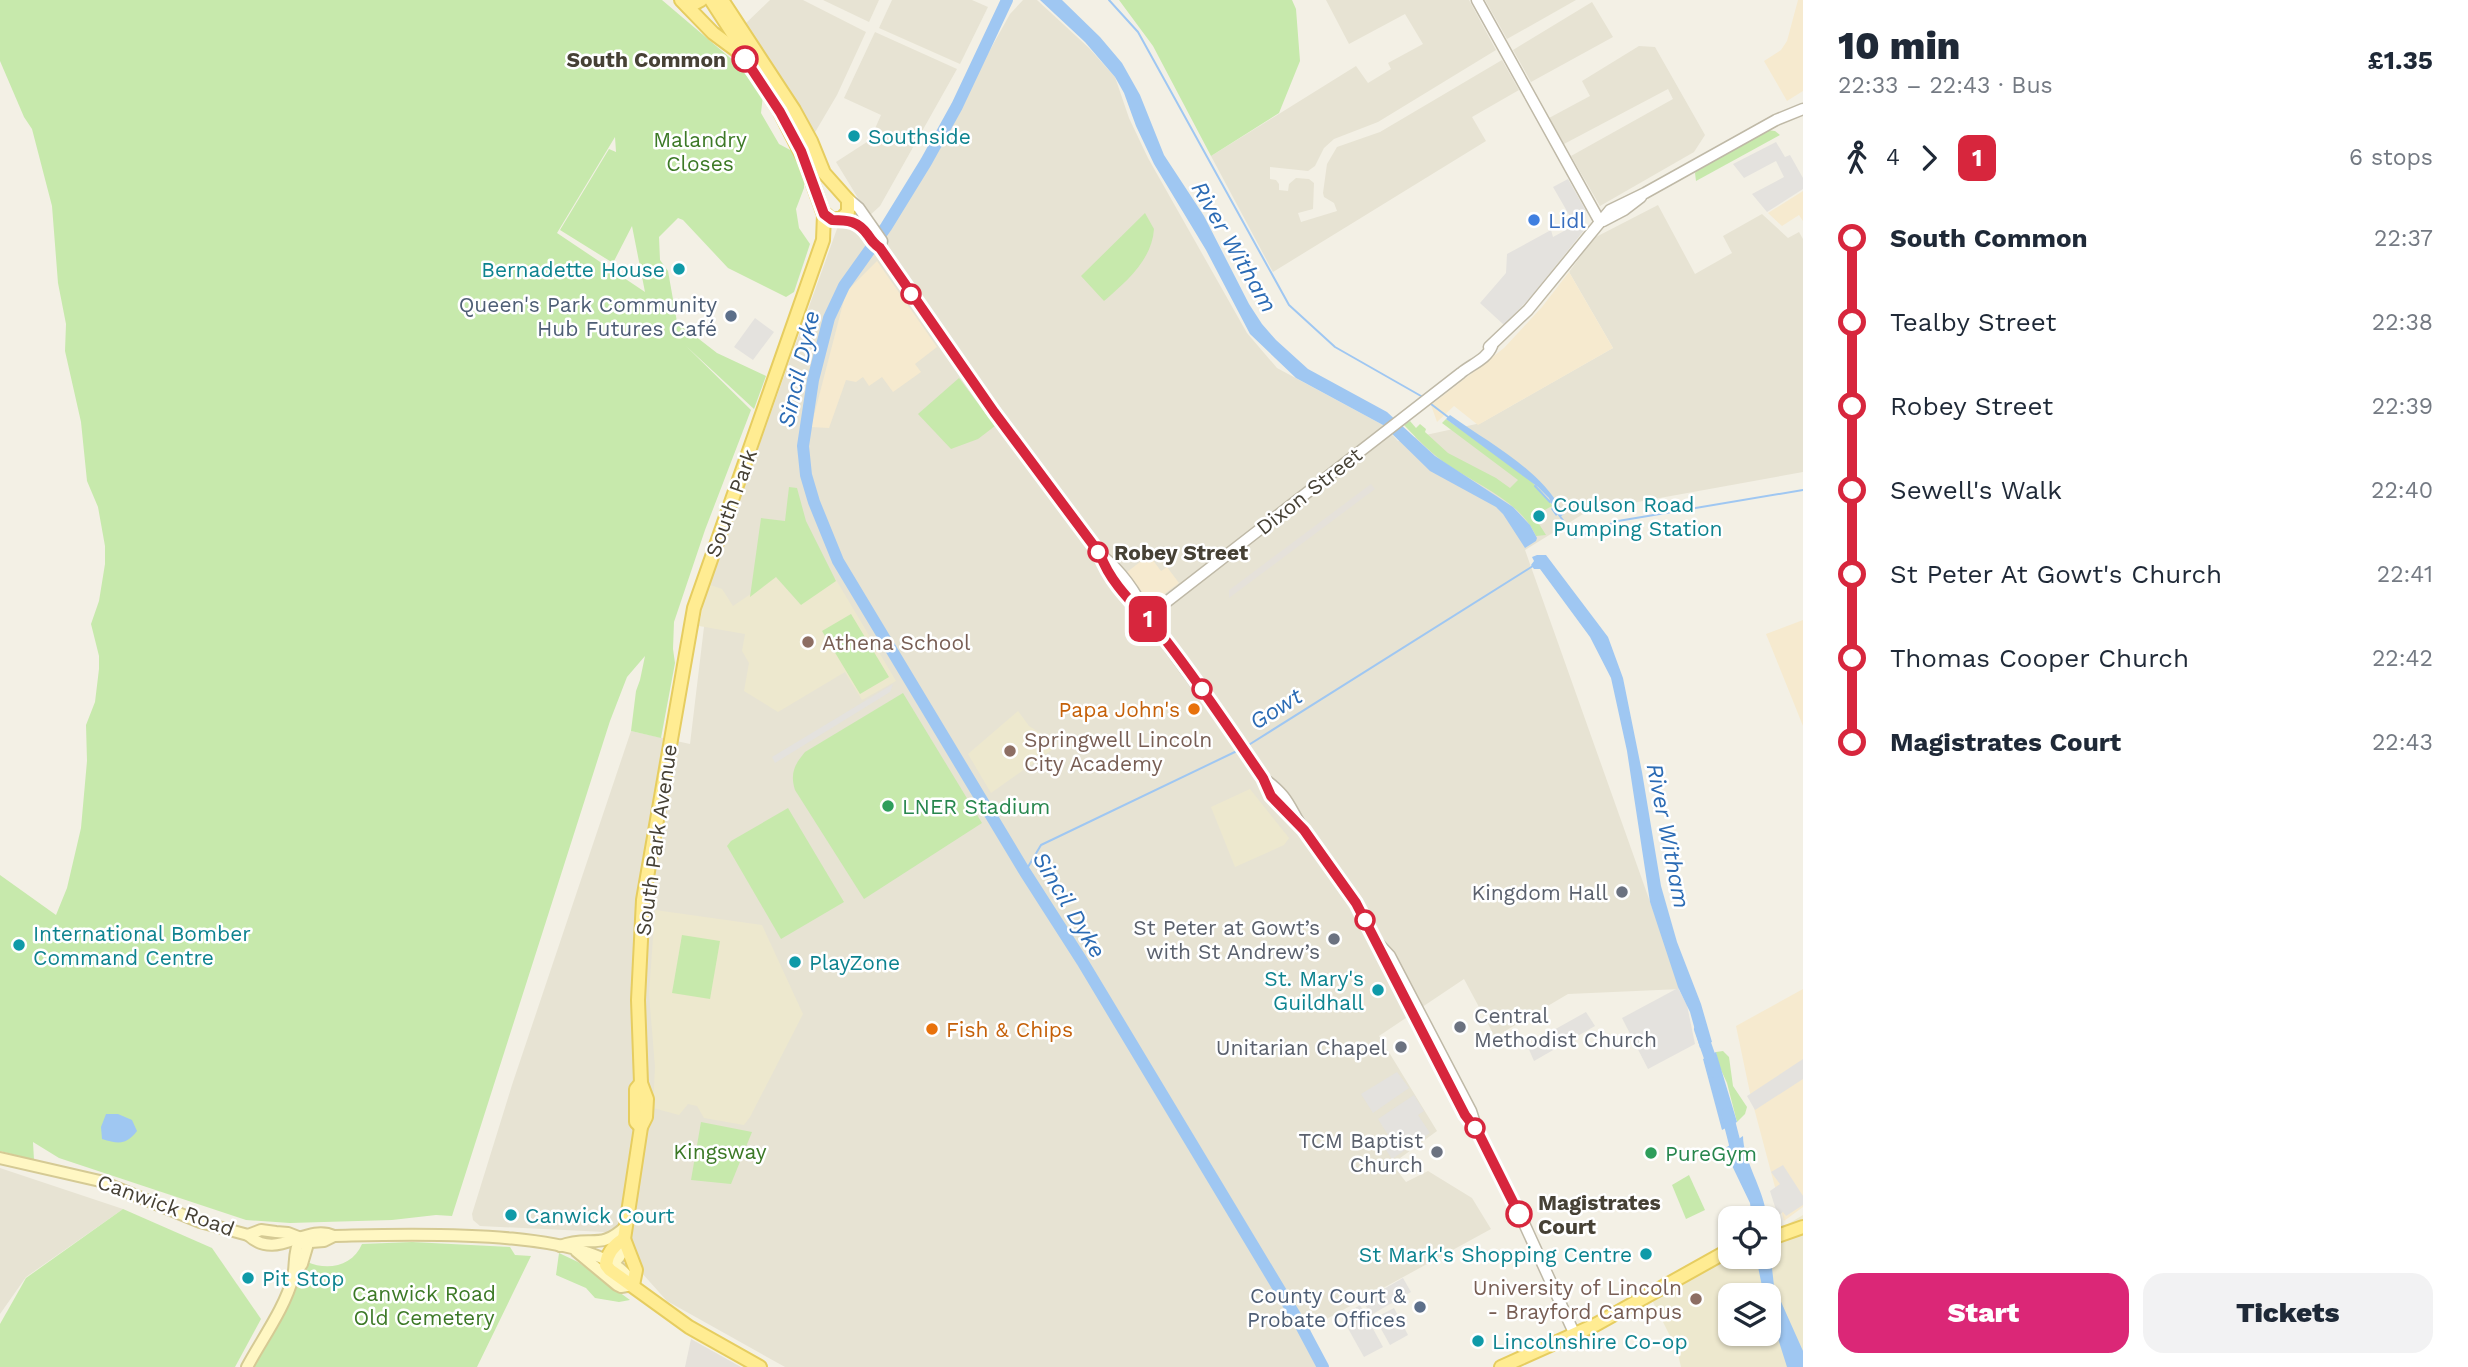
<!DOCTYPE html>
<meta charset="utf-8">
<style>
:root{--surface:#fff;--page:#f2f2f3;--text:#1f2937;--muted:#747a83;--accent:#db2777}
body{margin:0;font-family:"Work Sans",sans-serif;background:var(--page);color:var(--text);height:100vh;display:flex;flex-direction:column;font-size:26px;white-space:nowrap}
*{box-sizing:border-box;margin:0}
p{font-size:23px;color:var(--muted)}
.icon{flex:none;width:38px;height:38px;fill:none;stroke:currentColor;stroke-width:2;stroke-linecap:round;stroke-linejoin:round}
.map{position:relative;flex:1;overflow:hidden}
.details{display:flex;flex-direction:column;background:var(--surface);width:665px}
.details>*{flex:none}
.badge{padding:0 14px;border-radius:10px;font-size:24px;line-height:46px}
.tools{position:absolute;left:1718px;top:1206px;display:grid;gap:14px}
.tools a{display:grid;place-items:center;width:63px;height:63px;border-radius:14px;background:var(--surface);box-shadow:0 2px 5px #0004;font-size:35px}
.map>.badge{position:absolute;translate:-50% -50%;box-shadow:0 0 0 4px #fff}
.legs{display:flex;align-items:center;gap:10px;height:77px;padding:0 35px;font-size:23px}
.legs p{margin-inline-start:auto}
.headline{display:flex;align-items:center;justify-content:space-between;height:119px;padding:0 35px}
h1{font-size:38px;font-weight:800;line-height:52px}
.primary-button{display:flex;gap:14px;margin-top:auto;padding:14px 35px}
.primary-button a{flex:1;height:80px;border-radius:21px;background:var(--accent);color:#fff;font-size:28px;font-weight:800;line-height:80px;text-align:center}
.primary-button a+a{background:var(--page);color:var(--text)}
ul{padding:0 35px;list-style:none}
li{display:flex;align-items:center;gap:24px;height:84px;font-size:26px}
li i{display:grid;place-items:center;width:10px;height:100%;margin:0 9px;background:currentColor}
li i::after{content:'';width:18px;height:18px;margin:-9px;border:5px solid;border-radius:50%;background:var(--surface)}
li p{margin-inline-start:auto}
li:first-child i{background:linear-gradient(#0000 50%,currentColor 0)}
li:last-child i{background:linear-gradient(currentColor 50%,#0000 0)}
main{display:flex;flex:1;min-height:0}
.map>svg:first-child{display:block}
.residential{fill:#e7e3d3}
.commercial{fill:#f6eacf}
.industrial{fill:#e5e1da}
.education{fill:#ede8ce;fill-rule:evenodd}
.green{fill:#c7e9ac;fill-rule:evenodd}
.parking{fill:#e4e2de}
.water{fill:#9fc7f2}
.lines{fill:none;stroke-linecap:round;stroke-linejoin:round}
.stream{stroke:#9fc7f2;stroke-width:2}
.river{stroke:#9fc7f2;stroke-width:12}
.tertiary-casing{stroke:#bfb9a7;stroke-width:13}
.secondary-casing{stroke:#d5ca94;stroke-width:14}
.primary-casing{stroke:#e6cd60;stroke-width:16}
.tertiary{stroke:#fff;stroke-width:10}
.secondary{stroke:#fff7c3;stroke-width:10}
.primary{stroke:#ffec92;stroke-width:12}
.line-1-casing{stroke:#fff;stroke-width:16}
.line-1{stroke:#d7263d;stroke-width:10}
.stop-1-dot{fill:#fff;stroke:#d7263d;stroke-width:3.5}
.culture-dot{fill:#0f9aa8;stroke:#fff;stroke-width:2.5}
.shop-dot{fill:#3f7fe0;stroke:#fff;stroke-width:2.5}
.service-dot{fill:#5c6f8a;stroke:#fff;stroke-width:2.5}
.education-dot{fill:#8d6e63;stroke:#fff;stroke-width:2.5}
.food-dot{fill:#e8710a;stroke:#fff;stroke-width:2.5}
.leisure-dot{fill:#2e9e5b;stroke:#fff;stroke-width:2.5}
.worship-dot{fill:#6b7280;stroke:#fff;stroke-width:2.5}
.labels{text-anchor:middle;dominant-baseline:central;stroke-width:5;stroke-linejoin:round;paint-order:stroke}
.stop-label{font-size:21px;font-weight:bold;fill:#464135;stroke:#fff;text-anchor:start}
.culture-label{font-size:21px;fill:#0d838f;stroke:#fff;text-anchor:start}
.park-label{font-size:21px;fill:#3c7926;stroke:#fff}
.shop-label{font-size:21px;fill:#366cbe;stroke:#fff;text-anchor:start}
.service-label{font-size:21px;fill:#4e5e75;stroke:#fff;text-anchor:end}
.street-label{font-size:21px;fill:#464135;stroke:#fff}
.education-label{font-size:21px;fill:#785e54;stroke:#fff;text-anchor:start}
.food-label{font-size:21px;fill:#c56008;stroke:#fff;text-anchor:end}
.leisure-label{font-size:21px;fill:#27864d;stroke:#fff;text-anchor:start}
.worship-label{font-size:21px;fill:#5b616d;stroke:#fff;text-anchor:end}
.water-label{font-size:23px;font-style:italic;fill:#2b6bb4;stroke:#fff}
</style>
<main>
<div class="map">
<svg width="1803" height="1367" viewBox="0 0 1803 1367">
<rect width="100%" height="100%" fill="#f3f0e5"/>
<g class="residential">
<path d="M770 0H803L866 32 837 95 814 134 777 72 744 25Z"/>
<path d="M823 0H879L869 22Z"/>
<path d="M892 0H972L988 7 960 64 879 28Z"/>
<path d="M1023 0H1037L1089 48 1115 77 1129 118 1148 158 1247 333 1277 368 1383 425 1398 441 1481 423 1613 348 1569 272 1594 238 1658 205 1695 274 1732 253 1723 236 1762 214 1788 238 1799 232 1803 239V472L1588 511 1525 550 1681 989 1568 994 1495 1037 1464 979 1379 1036 1437 1131 1392 1164 1406 1182 1428 1171 1472 1198 1491 1229 1310 1328 1320 1367H785L667 1301 605 1232 480 1226 473 1220 472 1214 512 1085 631 731 690 744 709 585 838 226 893 225 1010 14Z"/>
<path d="M1326 0H1469L1496 50 1378 122 1334 139 1324 148 1315 166 1308 171 1270 167V179L1276 180 1279 184V190L1288 191 1289 184 1296 178 1309 179 1314 183 1313 209 1298 213 1301 222 1337 211 1334 203 1324 197 1323 193 1327 164 1337 147 1380 132 1502 60 1519 90 1472 117 1486 141 1273 272 1211 156 1356 66 1368 83 1391 69 1388 63 1423 44 1405 14 1349 44Z"/>
<path d="M1485 0H1576L1507 39Z"/>
<path d="M1592 2 1613 37 1531 82 1513 50Z"/>
<path d="M875 32 957 69 880 206 869 216 836 162 870 140 881 115 844 98Z"/>
<path d="M1639 46 1655 47 1705 135 1694 152 1600 206 1571 156 1673 99 1668 89 1564 144 1549 118 1590 96 1582 81Z"/>
<path d="M0 1168 123 1209 26 1277 0 1314Z"/>
</g>
<g class="commercial">
<path d="M1798 0H1803V91L1787 101 1764 61 1781 50 1787 41Z"/>
<path d="M1803 191V221L1799 215 1782 226 1768 213Z"/>
<path d="M877 261 937 347 915 364 921 372 893 392 882 377 869 386 863 377 856 382 846 380 829 428 811 427 846 292Z"/>
<path d="M1569 272 1613 348 1478 425 1454 406 1437 422 1431 405 1504 348 1542 307Z"/>
<path d="M1149 555 1161 571 1167 567 1179 583 1151 604 1127 572Z"/>
<path d="M1803 620V726L1766 634Z"/>
<path d="M1803 989V1207L1784 1221 1750 1093 1736 1026Z"/>
</g>
<g class="industrial">
<path d="M1371 484 1375 489 1229 598V590L1232 588Z"/>
<path d="M691 1339 741 1367H685Z"/>
</g>
<g class="education">
<path d="M776 577 800 604 835 578 896 681 862 700 845 672 778 712 744 691 749 663 742 651 745 634 699 626 707 584 722 589 733 606Z"/>
<path d="M1018 711 1029 726 1045 736 1053 749 991 793 968 754Z"/>
<path d="M1250 789 1289 838 1284 845 1235 867 1211 807Z"/>
<path d="M655 910 762 925 803 1014 750 1117 744 1125 704 1118 697 1106 688 1104 679 1115 653 1108 655 1067 649 994Z"/>
<path d="M1803 1215V1367H1681L1677 1350 1650 1296 1696 1262 1731 1243V1256H1769V1229L1788 1224ZM1731 1295H1769V1334H1731Z"/>
</g>
<g class="green">
<path d="M0 0H662L735 62 763 95 761 113 779 144 794 152 804 177V188L796 209 799 228 810 244 794 292 786 297 728 268 683 220 678 218 659 237 660 260 668 271 677 322 717 353 766 376 754 409 686 346 751 410 705 530 674 622 673 649 675 663 661 738 631 731 636 691 640 680 645 656 627 677 610 721 452 1216 436 1215 392 1220 290 1223 246 1220 59 1158 33 1142 34 1160 0 1151V875L56 915 67 888 81 828 87 761 86 725 95 702 99 669V656L91 624 99 601 105 564V546L98 507 87 481 81 422 65 351 66 324 58 283 52 206 32 129 24 117 0 61ZM615 137 616 152 609 149 560 230 613 263 632 226 645 292 557 233Z"/>
<path d="M1119 0H1292L1296 9 1300 61 1279 113 1211 156 1153 46Z"/>
<path d="M1767 130 1775 131 1780 135 1696 181 1695 173 1698 169Z"/>
<path d="M1145 213 1154 229C1152 260 1126 282 1104 301L1081 276Z"/>
<path d="M959 378 995 426 978 439 951 449 918 414Z"/>
<path d="M1446 419C1475 440 1537 477 1552 506L1534 516 1546 535 1536 536C1520 501 1479 486 1448 465 1432 454 1418 440 1404 425L1410 421 1416 428 1420 424 1426 429 1425 432 1448 453 1496 478 1510 488 1518 480 1442 423Z"/>
<path d="M789 487 797 488 806 521 836 581 801 605 776 577 750 597 761 518 785 521Z"/>
<path d="M851 614 889 677 860 694 822 631Z"/>
<path d="M903 693 982 823 864 899 795 790C790 774 794 765 805 752Z"/>
<path d="M788 808 844 902 781 939 727 846 731 841Z"/>
<path d="M682 935 720 941 710 999 672 993Z"/>
<path d="M1723 1051 1729 1057 1733 1086 1747 1107 1745 1114 1737 1122 1727 1083 1717 1061 1716 1052Z"/>
<path d="M701 1122 752 1132 731 1184 691 1180Z"/>
<path d="M1689 1175 1705 1210 1686 1219 1672 1185Z"/>
<path d="M123 1209 212 1248 261 1319 235 1367H0V1324L26 1278Z"/>
<path d="M412 1242 510 1247 515 1255 531 1256 477 1367H254L307 1262C328 1271 353 1266 362 1244Z"/>
<path d="M559 1253 578 1262 630 1300 619 1302 595 1298 586 1288 556 1275Z"/>
</g>
<g class="parking">
<path d="M1776 142 1785 157 1790 155 1803 178V189L1767 212 1752 194 1784 177 1776 161 1744 178 1733 164Z"/>
<path d="M1568 179 1586 211 1585 229 1529 299 1504 325 1480 303 1506 273 1507 254 1551 230 1553 237 1575 225 1553 187Z"/>
<path d="M755 318 774 332 753 360 734 347Z"/>
<path d="M893 684 890 692 775 763 772 757Z"/>
<path d="M1678 988 1687 1005 1695 1044 1648 1069 1622 1018Z"/>
<path d="M1586 1012 1595 1026 1534 1061 1527 1045Z"/>
<path d="M1803 1059V1079L1755 1110 1747 1096Z"/>
<path d="M1397 1072 1409 1088 1373 1113 1361 1094Z"/>
<path d="M1414 1095 1424 1111 1418 1115 1430 1133 1392 1159 1380 1141 1388 1135 1378 1119Z"/>
<path d="M1783 1165 1803 1196V1205L1786 1216 1783 1212 1779 1215 1776 1210 1770 1191 1780 1184 1771 1172Z"/>
<path d="M1403 1278 1411 1292 1371 1315 1363 1301Z"/>
<path d="M1360 1305 1383 1347 1364 1357 1341 1316Z"/>
<path d="M1394 1308 1408 1335 1390 1345 1375 1318Z"/>
</g>
<g class="water">
<path d="M1040 0H1062L1100 37 1122 63 1140 95 1164 155 1204 216 1249 304 1262 324 1276 340 1308 369 1387 412 1435 456 1513 507 1530 525 1537 538 1536 541 1525 548 1503 514 1496 507 1430 471 1383 425 1296 378 1250 334 1206 250 1154 164 1136 126 1124 93 1115 77 1085 42Z"/>
<path d="M1450 415C1490 444 1540 468 1564 514L1560 517 1558 514 1556 516 1551 509 1553 507 1549 498 1538 487 1446 419Z"/>
<path d="M1537 555H1546L1608 637 1623 678 1642 772 1661 886 1677 942 1701 1004 1712 1042 1700 1048 1690 1012 1678 987 1650 902 1627 751 1611 678 1590 637 1540 569H1534L1531 565 1534 561 1532 557Z"/>
<path d="M1716 1052 1737 1122 1722 1130 1703 1059Z"/>
<path d="M106 1114H118L132 1120 137 1131C126 1145 119 1144 102 1139L101 1127Z"/>
<path d="M1743 1136C1743 1160 1764 1189 1767 1218H1752L1750 1203 1724 1149Z"/>
<path d="M1770 1250 1774 1286 1803 1351V1367H1787L1769 1310V1295H1764L1763 1291 1756 1257 1769 1256Z"/>
</g>
<g class="lines">
<g class="stream">
<path d="M1109 0 1138 32 1289 305 1335 347 1421 396"/>
<path d="M1431 404 1448 417"/>
<path d="M1535 486 1550 502"/>
<path d="M1559 515 1565 523"/>
<path d="M1571 532 1575 538 1618 521 1803 490"/>
<path d="M1247 746 1533 566"/>
<path d="M1025 872 1041 845 1239 750"/>
</g>
<g class="river">
<path d="M1007 0 957 106 926 162 886 227 844 286 829 318 813 380 803 446 806 475 814 502 838 561 1025 872 1082 961 1299 1322 1323 1367"/>
<path d="M1700 1029 1715 1072"/>
<path d="M1727 1113 1738 1156"/>
</g>
<defs>
<g id="tertiary">
<path d="M1477 0 1600 222"/>
<path d="M846 197 859 208 882 241 880 248"/>
<path d="M842 218 859 224 875 246 880 248 985 400 1100 554C1120 570 1137 593 1147 617"/>
<path d="M1603 221 1624 210 1641 197"/>
<path d="M1489 347 1528 310 1610 210 1645 193 1776 120 1803 109"/>
<path d="M1100 554C1108 578 1127 601 1147 617L1237 740 1263 778 1271 796 1299 825"/>
<path d="M1147 617 1461 373C1472 364 1487 359 1492 346"/>
<path d="M1263 778C1291 798 1288 807 1306 833 1332 870 1362 905 1379 947"/>
<path d="M1377 942 1390 956 1471 1111 1478 1133 1517 1208 1575 1335"/>
<path d="M1445 1076 1472 1124"/>
</g>
<g id="secondary">
<path d="M0 1158 100 1181 200 1222 248 1235 261 1230 276 1232 288 1233 311 1242 324 1241 334 1236"/>
<path d="M248 1235C277 1262 305 1223 334 1236 393 1235 608 1224 633 1285L621 1287 617 1285 576 1251"/>
<path d="M560 1246C591 1234 599 1252 626 1226"/>
<path d="M606 1265C619 1262 624 1252 624 1239"/>
<path d="M294 1275 302 1264 307 1247 300 1239"/>
<path d="M247 1367C262 1339 285 1308 293 1277 296 1264 293 1252 300 1239"/>
</g>
<g id="primary">
<path d="M681 0 713 33 744 56"/>
<path d="M711 0 744 51V56L780 112 804 159 823 212 832 220 842 218 848 212V200L824 173 811 141 794 110 722 0"/>
<path d="M688 7 701 0"/>
<path d="M641 1127 636 1122V1089L641 1083"/>
<path d="M624 1239 641 1127 646 1117 647 1099 641 1083 638 1000 643 900 694 608 823 240 824 214"/>
<path d="M624 1239C614 1245 607 1253 606 1265L610 1270 689 1327 760 1367"/>
<path d="M624 1239 636 1270 633 1285"/>
<path d="M1769 1239 1803 1227"/>
<path d="M1501 1367 1595 1325 1731 1249"/>
</g>
</defs>
<use href="#tertiary" class="tertiary-casing"/>
<use href="#secondary" class="secondary-casing"/>
<use href="#primary" class="primary-casing"/>
<use href="#tertiary" class="tertiary"/>
<use href="#secondary" class="secondary"/>
<use href="#primary" class="primary"/>
</g>
<g class="lines">
<defs>
<path id="line-1" d="M745 59 780 112 801 151 824 214 832 220C848 220 858 221 868 235 872 241 874 244 880 248L994 412 1100 554C1112 588 1142 611 1164 638 1199 683 1231 731 1263 778L1271 796 1304 830 1356 903 1465 1115 1478 1132 1519 1214"/>
</defs>
<use href="#line-1" class="line-1-casing"/>
<use href="#line-1" class="line-1"/>
</g>
<g class="stop-1-dot">
<circle cx="745" cy="59" r="12"/>
<circle cx="911" cy="294" r="9"/>
<circle cx="1098" cy="552" r="9"/>
<circle cx="1202" cy="689" r="9"/>
<circle cx="1365" cy="920" r="9"/>
<circle cx="1475" cy="1128" r="9"/>
<circle cx="1519" cy="1214" r="12"/>
</g>
<g class="culture-dot">
<circle cx="854" cy="136" r="7"/>
<circle cx="679" cy="269" r="7"/>
<circle cx="1539" cy="516" r="7"/>
<circle cx="19" cy="945" r="7"/>
<circle cx="795" cy="962" r="7"/>
<circle cx="1378" cy="990" r="7"/>
<circle cx="511" cy="1215" r="7"/>
<circle cx="1646" cy="1254" r="7"/>
<circle cx="248" cy="1278" r="7"/>
<circle cx="1478" cy="1341" r="7"/>
</g>
<circle class="shop-dot" cx="1534" cy="220" r="7"/>
<g class="service-dot">
<circle cx="731" cy="316" r="7"/>
<circle cx="1420" cy="1307" r="7"/>
</g>
<g class="education-dot">
<circle cx="808" cy="642" r="7"/>
<circle cx="1010" cy="751" r="7"/>
<circle cx="1696" cy="1299" r="7"/>
</g>
<g class="food-dot">
<circle cx="1194" cy="709" r="7"/>
<circle cx="932" cy="1029" r="7"/>
</g>
<g class="leisure-dot">
<circle cx="888" cy="806" r="7"/>
<circle cx="1651" cy="1153" r="7"/>
</g>
<g class="worship-dot">
<circle cx="1622" cy="892" r="7"/>
<circle cx="1334" cy="939" r="7"/>
<circle cx="1460" cy="1027" r="7"/>
<circle cx="1401" cy="1047" r="7"/>
<circle cx="1437" cy="1152" r="7"/>
</g>
<g class="labels">
<g class="stop-label">
<text x="726" y="59" text-anchor="end">South Common</text>
<text x="1114" y="552">Robey Street</text>
<text x="1538" y="1202">Magistrates<tspan x="1538" dy="24">Court</tspan></text>
</g>
<g class="culture-label">
<text x="868" y="136">Southside</text>
<text x="665" y="269" text-anchor="end">Bernadette House</text>
<text x="1553" y="504">Coulson Road<tspan x="1553" dy="24">Pumping Station</tspan></text>
<text x="33" y="933">International Bomber<tspan x="33" dy="24">Command Centre</tspan></text>
<text x="809" y="962">PlayZone</text>
<text x="1364" y="978" text-anchor="end">St. Mary's<tspan x="1364" dy="24">Guildhall</tspan></text>
<text x="525" y="1215">Canwick Court</text>
<text x="1632" y="1254" text-anchor="end">St Mark's Shopping Centre</text>
<text x="262" y="1278">Pit Stop</text>
<text x="1492" y="1341">Lincolnshire Co-op</text>
</g>
<g class="park-label">
<text x="700" y="139">Malandry<tspan x="700" dy="24">Closes</tspan></text>
<text x="720" y="1151">Kingsway</text>
<text x="424" y="1293">Canwick Road<tspan x="424" dy="24">Old Cemetery</tspan></text>
</g>
<g class="shop-label">
<text x="1548" y="220">Lidl</text>
</g>
<g class="service-label">
<text x="717" y="304">Queen's Park Community<tspan x="717" dy="24">Hub Futures Café</tspan></text>
<text x="1406" y="1295">County Court &amp;<tspan x="1406" dy="24">Probate Offices</tspan></text>
</g>
<g class="street-label">
<text transform="translate(1309 491) rotate(-38)">Dixon Street</text>
<text transform="translate(731 503) rotate(-70)">South Park</text>
<text transform="translate(656 840) rotate(-82)">South Park Avenue</text>
<text transform="translate(166 1205) rotate(20)">Canwick Road</text>
</g>
<g class="education-label">
<text x="822" y="642">Athena School</text>
<text x="1024" y="739">Springwell Lincoln<tspan x="1024" dy="24">City Academy</tspan></text>
<text x="1682" y="1287" text-anchor="end">University of Lincoln<tspan x="1682" dy="24">- Brayford Campus</tspan></text>
</g>
<g class="food-label">
<text x="1180" y="709">Papa John's</text>
<text x="946" y="1029" text-anchor="start">Fish &amp; Chips</text>
</g>
<g class="leisure-label">
<text x="902" y="806">LNER Stadium</text>
<text x="1665" y="1153">PureGym</text>
</g>
<g class="worship-label">
<text x="1608" y="892">Kingdom Hall</text>
<text x="1320" y="927">St Peter at Gowt’s<tspan x="1320" dy="24">with St Andrew’s</tspan></text>
<text x="1474" y="1015" text-anchor="start">Central<tspan x="1474" dy="24">Methodist Church</tspan></text>
<text x="1387" y="1047">Unitarian Chapel</text>
<text x="1423" y="1140">TCM Baptist<tspan x="1423" dy="24">Church</tspan></text>
</g>
<g class="water-label">
<text transform="translate(1234 247) rotate(60)">River Witham</text>
<text transform="translate(799 369) rotate(-77)">Sincil Dyke</text>
<text transform="translate(1276 709) rotate(-32)">Gowt</text>
<text transform="translate(1668 836) rotate(79)">River Witham</text>
<text transform="translate(1069 905) rotate(59)">Sincil Dyke</text>
</g>
</g>
</svg>
<div class="tools">
<a><svg class="icon" aria-label="locate" viewBox="0 0 24 24"><circle cx="12" cy="12" r="6"/><path d="M12 2v4M12 18v4M2 12h4M18 12h4"/></svg></a>
<a><svg class="icon" aria-label="layers" viewBox="0 0 24 24"><path d="M12 4l9 5-9 5-9-5zM3 14l9 5 9-5"/></svg></a>
</div>
<b class="badge" style="left:1148px;top:619px;background:#d7263d;color:#fff">1</b>
</div>
<section class="details">
<div class="headline"><div><h1>10 min</h1><p>22:33 – 22:43 · Bus</p></div><b>£1.35</b></div>
<div class="legs"><svg class="icon" aria-label="walk" viewBox="0 0 24 24"><circle cx="13" cy="4" r="2"/><path d="M13 8l-2 6 4 7M11 14l-3 7M7 12l3-4h3l4 4"/></svg>4<svg class="icon" aria-label="forward" viewBox="0 0 24 24"><path d="M9 5l7 7-7 7"/></svg><b class="badge" style="background:#d7263d;color:#fff">1</b><p>6 stops</p></div>
<ul>
<li><i style="color:#d7263d"></i><b>South Common</b><p>22:37</p></li>
<li><i style="color:#d7263d"></i><span>Tealby Street</span><p>22:38</p></li>
<li><i style="color:#d7263d"></i><span>Robey Street</span><p>22:39</p></li>
<li><i style="color:#d7263d"></i><span>Sewell's Walk</span><p>22:40</p></li>
<li><i style="color:#d7263d"></i><span>St Peter At Gowt's Church</span><p>22:41</p></li>
<li><i style="color:#d7263d"></i><span>Thomas Cooper Church</span><p>22:42</p></li>
<li><i style="color:#d7263d"></i><b>Magistrates Court</b><p>22:43</p></li>
</ul>
<div class="primary-button"><a>Start</a><a>Tickets</a></div>
</section>
</main>
